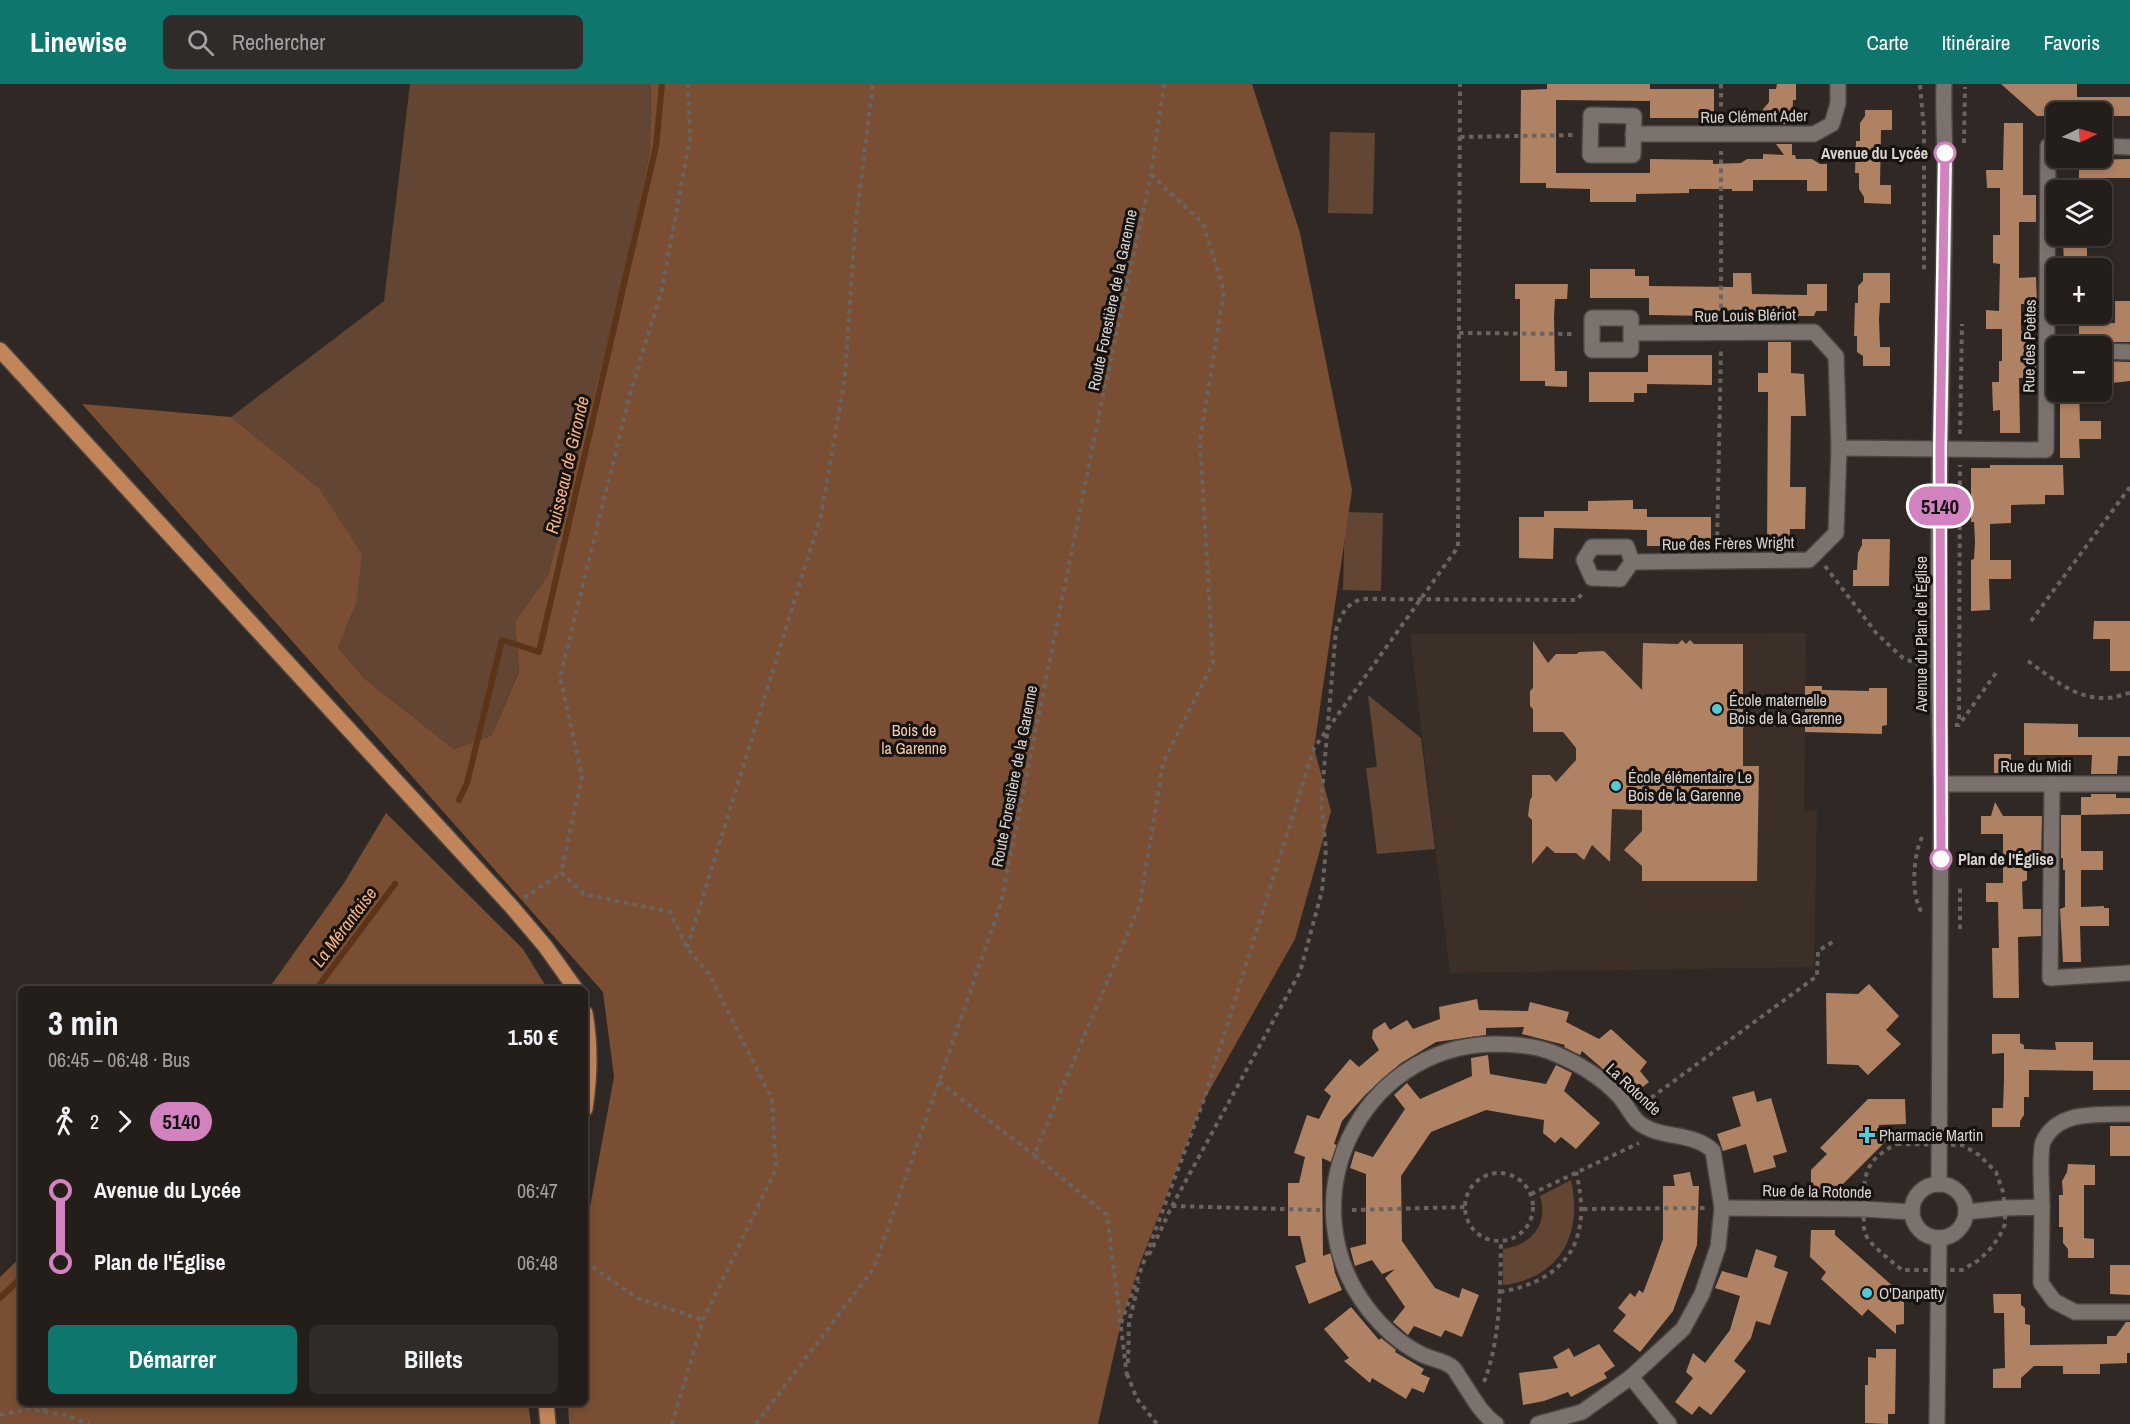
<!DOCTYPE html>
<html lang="fr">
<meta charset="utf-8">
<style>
:root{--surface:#241e1b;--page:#302b28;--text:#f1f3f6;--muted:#a3a2a3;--line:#413c3a;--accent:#0f766e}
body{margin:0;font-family:"Archivo Narrow",sans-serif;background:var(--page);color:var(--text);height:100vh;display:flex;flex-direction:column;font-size:22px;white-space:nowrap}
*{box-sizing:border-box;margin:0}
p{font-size:20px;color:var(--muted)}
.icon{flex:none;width:33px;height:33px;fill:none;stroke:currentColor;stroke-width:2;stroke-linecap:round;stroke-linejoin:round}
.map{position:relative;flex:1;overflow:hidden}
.sheet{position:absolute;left:18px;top:902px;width:570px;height:420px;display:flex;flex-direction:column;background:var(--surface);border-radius:9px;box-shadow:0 3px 9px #0003,0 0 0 2px var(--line)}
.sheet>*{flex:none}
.badge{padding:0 12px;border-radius:20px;font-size:21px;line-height:39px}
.needle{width:39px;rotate:85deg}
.buttons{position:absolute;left:2046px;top:18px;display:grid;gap:12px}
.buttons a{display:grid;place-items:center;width:66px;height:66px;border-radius:9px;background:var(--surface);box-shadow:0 3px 9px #0003,0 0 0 2px var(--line);font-size:30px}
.map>.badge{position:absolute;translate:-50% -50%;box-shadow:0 0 0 3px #fff}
.legs{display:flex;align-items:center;gap:9px;height:66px;padding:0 30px;font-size:20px}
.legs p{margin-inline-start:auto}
.head{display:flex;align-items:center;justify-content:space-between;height:102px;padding:0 30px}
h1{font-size:33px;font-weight:800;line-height:45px}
.action{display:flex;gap:12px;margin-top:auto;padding:12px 30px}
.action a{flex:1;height:69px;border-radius:9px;background:var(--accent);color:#fff;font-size:24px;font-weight:800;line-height:69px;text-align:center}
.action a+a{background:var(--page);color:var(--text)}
ul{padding:0 30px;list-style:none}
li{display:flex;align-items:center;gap:21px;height:72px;font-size:22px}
li i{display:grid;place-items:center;width:9px;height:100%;margin:0 8px;background:currentColor}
li i::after{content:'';width:15px;height:15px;margin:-8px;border:4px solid;border-radius:50%;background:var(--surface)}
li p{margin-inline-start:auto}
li:first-child i{background:linear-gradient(#0000 50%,currentColor 0)}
li:last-child i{background:linear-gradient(currentColor 50%,#0000 0)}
header{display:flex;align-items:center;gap:36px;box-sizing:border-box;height:84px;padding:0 30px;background:var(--accent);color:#fff}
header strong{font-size:28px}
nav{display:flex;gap:33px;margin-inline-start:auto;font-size:21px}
.search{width:420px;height:54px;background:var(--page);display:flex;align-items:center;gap:15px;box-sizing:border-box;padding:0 21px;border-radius:9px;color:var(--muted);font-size:22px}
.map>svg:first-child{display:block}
.built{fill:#3c2f27}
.green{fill:#624532}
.forest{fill:#794e32}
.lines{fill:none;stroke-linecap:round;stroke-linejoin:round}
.stream{stroke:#5c3417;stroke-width:6}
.building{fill:#b08264}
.minor-casing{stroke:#494440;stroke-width:18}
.major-casing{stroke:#494440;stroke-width:18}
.path{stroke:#6a6360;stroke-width:4;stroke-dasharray:4.5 4.5;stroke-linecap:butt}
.minor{stroke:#7b726d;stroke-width:15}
.major{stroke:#c28559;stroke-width:15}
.line-1-casing{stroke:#fff;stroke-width:14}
.line-1{stroke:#d282be;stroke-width:9}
.stop-1-dot{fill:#fff;stroke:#d282be;stroke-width:3}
.poi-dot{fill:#52cbd7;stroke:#151210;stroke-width:2}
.labels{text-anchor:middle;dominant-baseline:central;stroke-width:6;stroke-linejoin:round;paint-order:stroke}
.street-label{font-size:16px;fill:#d9d4d1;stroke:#151210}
.stop-label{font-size:16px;font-weight:bold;fill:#d9d4d1;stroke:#151210;text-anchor:end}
.poi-label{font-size:16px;fill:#d9d4d1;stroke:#151210;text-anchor:start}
.park-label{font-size:16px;fill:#f6cbb0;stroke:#151210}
.water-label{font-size:18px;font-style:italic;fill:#f9b385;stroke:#151210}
</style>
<header>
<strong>Linewise</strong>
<div class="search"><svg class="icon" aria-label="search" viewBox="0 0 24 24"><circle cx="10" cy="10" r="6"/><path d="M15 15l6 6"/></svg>Rechercher</div>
<nav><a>Carte</a><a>Itinéraire</a><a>Favoris</a></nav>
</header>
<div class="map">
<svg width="2130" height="1340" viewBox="0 0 2130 1340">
<rect width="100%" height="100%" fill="#302824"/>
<path class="built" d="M1806 549 1804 727 1817 726 1814 883 1450 889 1410 550Z"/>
<g class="green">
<path d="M410 0H651L650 67 618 215 548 491 515 537 519 586 492 651 454 665 365 595 338 564 356 520 318 403 231 333 384 217Z"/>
<path d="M1330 48 1375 49 1373 130 1328 129Z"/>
<path d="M1345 428 1383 429 1381 507 1343 506Z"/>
<path d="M1368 611 1421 654 1435 765 1377 770 1366 684 1377 683Z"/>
<path d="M1571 1096C1583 1150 1561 1194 1503 1201V1165C1531 1161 1549 1141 1540 1112Z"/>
</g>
<g class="forest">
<path d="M651 0H1252L1300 149 1352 406 1314 664 1331 727 1295 855 1203 1018 1140 1179 1121 1239 1098 1340H569L568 1319 585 1318V1150L614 993 603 908 82 320 231 333 318 403 362 470 356 520 338 564 365 595 454 665 492 651 519 587 515 537 548 491 618 215 650 67Z"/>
<path d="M386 729 523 865 547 904H269L344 799Z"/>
<path d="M21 1173V1318H528L531 1340H0V1193Z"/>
</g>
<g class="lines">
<g class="stream">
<path d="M459 716 467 699 502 556 539 568 656 62 662 0"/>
<path d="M317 904 395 800"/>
<path d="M0 1214 21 1194"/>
</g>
</g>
<g class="building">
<path d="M1547 0H1650V5H1714V34H1650V17L1556 16V89H1650V75L1713 76V80L1741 79 1747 75H1763V70L1784 71 1776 60H1792V71H1795L1796 75H1812L1820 80H1827V107H1807V96H1753V107H1732V105H1689V109L1636 110V118H1590V105L1546 104V99H1520L1521 6 1547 5Z"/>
<path d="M1777 0H1796V16H1793L1792 40H1761L1759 37V30L1769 18V5H1776Z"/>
<path d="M2001 0H2077V13H2130V32H2102V28H2056V32H2037Z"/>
<path d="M1865 26H1892V46H1881L1880 101H1891V120L1864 119V113L1859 105V89H1855L1856 57H1860V39L1865 32Z"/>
<path d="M2004 39H2023V111H2036V138H2019V194L2036 193 2037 220H2021V247L2026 249V277H2036V294H2019L2020 349H2000V326L1993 327 1992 298H1999V277H2002V245H1986V226L1999 227 2000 180 1993 179V151H2000V104H1987L1986 86H2003Z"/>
<path d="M2130 75V94H2079V76Z"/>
<path d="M2063 152H2087V184H2064Z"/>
<path d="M1590 185H1635V192H1649V202L1733 203V189H1751L1752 210 1807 211V200H1827V227H1816L1814 232H1796V236H1791V238H1768V235H1763V232H1745L1744 226 1712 227V232L1649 231V214H1590Z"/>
<path d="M1863 189H1890V219H1880L1879 235 1880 263H1890V282H1863V272L1857 268V252H1854L1855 219H1858V202L1863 197Z"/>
<path d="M1515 200H1568L1567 215H1555L1554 233 1555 287H1567V303L1545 302V297H1520V215H1515Z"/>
<path d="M2115 217H2130V258H2079V240L2115 239Z"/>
<path d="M1768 258H1791V289L1804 290 1806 332H1791L1790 403H1806L1805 445H1790L1789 466 1767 467 1768 308H1758V289H1768Z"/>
<path d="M1648 271H1712V301L1647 300V309H1634V318H1589V288H1648Z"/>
<path d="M2102 277 2130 278V297L2102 300Z"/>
<path d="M2060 308H2079L2080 337H2101V355H2079L2080 374H2060Z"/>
<path d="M1990 381H2063L2064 411H2045V420L2011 421V439L1990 440V476H2011V495H1989L1990 526 1971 527V476L1974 475 1975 458 1974 438H1971V384H1990Z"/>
<path d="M1633 416V425H1647V433H1711V462H1647V446L1554 444 1553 475 1519 474V433H1544V427H1588V417Z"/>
<path d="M1862 455H1890L1889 502H1853V486H1857L1858 469 1862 461Z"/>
<path d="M2094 537H2130V587H2110V555H2093Z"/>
<path d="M1682 556 1686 560 1690 556 1694 560H1743V616L1746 619 1743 622V637L1746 640 1743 644V682H1759L1757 797H1642V782L1624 766 1642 747V726L1612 725 1610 778 1592 761 1584 776 1576 769H1555L1547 762 1532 780V736L1528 732 1530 716 1532 713V691H1550L1556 698 1576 676V664L1563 648H1533V625L1530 622V607L1533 604V557L1548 579 1556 570H1577L1579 568 1604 567 1642 606 1643 559 1678 560Z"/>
<path d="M1805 602H1822V606L1869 607V604H1887V641L1882 642V650L1805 648Z"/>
<path d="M2024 639 2078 640V653H2130V672H2118L2117 690H2091L2092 671H2024Z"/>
<rect x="1994" y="670" width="17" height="19"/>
<path d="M2091 710H2116V714H2130V730L2081 731V713H2091Z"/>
<path d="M1995 718 2003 732H2042L2041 774H2027V796L2022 798 2023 825H2041V852L2018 853 2019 914H1993L1992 864H1999L1998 818H1986V799H2003V750H1981V732H1991Z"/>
<path d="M2061 731H2081V767H2103V786H2081V823L2104 822V824H2109V842H2080L2081 878H2063L2060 825 2065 823V786H2063V774H2061Z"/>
<path d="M1869 900 1899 932 1886 946 1901 960 1868 991 1858 981 1827 980 1826 909 1858 910Z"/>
<path d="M1477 915 1479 926 1528 927 1530 918 1569 928 1566 938 1599 955 1611 945 1647 978 1640 987 1649 998 1633 1011 1582 967 1580 971 1564 963 1565 961 1522 950 1524 943 1486 944V951L1436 958 1401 979 1366 1010 1342 1037 1334 1060 1337 1061 1331 1078 1322 1074 1323 1172 1331 1169 1335 1189 1342 1206 1309 1220 1295 1182 1306 1178 1300 1152H1288V1099H1299L1305 1073 1294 1069 1307 1031 1319 1035 1331 1012 1324 1006 1350 975 1359 983 1379 966 1372 954 1373 946 1385 938 1390 946 1407 936 1413 945 1440 935 1439 923Z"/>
<path d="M1992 950H2020V959L2024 961V965L2056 966 2055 958H2093V982V976H2130V1006H2093V987L2029 986V1013H2024V1031L2020 1037V1043H1992V1024H2003L2004 996V969L1992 970Z"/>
<path d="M1488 971 1490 990 1546 1000 1556 981 1572 989 1564 1007 1600 1039 1576 1065 1561 1053 1555 1059 1543 1049 1544 1036 1486 1026 1431 1048 1401 1092 1402 1157 1435 1204 1459 1214 1462 1204 1479 1211 1462 1253 1445 1246 1441 1253 1414 1242 1408 1251 1393 1238 1405 1223 1385 1194 1395 1185 1382 1190 1372 1176 1355 1182 1354 1179 1350 1164 1366 1160V1090L1350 1084 1355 1067 1373 1073 1405 1025 1394 1011 1407 999 1420 1015 1472 992 1471 974Z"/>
<path d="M1754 1007 1757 1018 1771 1014 1787 1068 1773 1072 1776 1083 1754 1089 1746 1060 1723 1067 1717 1050 1741 1042 1732 1013Z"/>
<path d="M1868 1015H1905L1906 1040 1878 1041 1888 1055 1834 1109H1811V1086L1827 1070 1820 1064Z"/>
<rect x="2110" y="1042" width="20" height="30"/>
<path d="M2068 1080 2095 1081V1101H2084V1154L2094 1155V1174H2068V1165L2063 1159V1143H2059V1111H2063L2062 1097 2067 1088Z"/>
<path d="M1690 1088 1693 1102H1699L1697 1161 1673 1227 1640 1268 1613 1247 1626 1231 1618 1224 1630 1209 1635 1213 1639 1206 1643 1209 1653 1183 1663 1155V1102H1675L1673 1091Z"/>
<path d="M1811 1146H1835V1151L1904 1212V1240L1896 1241V1250L1868 1225 1862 1232 1821 1195 1826 1188 1810 1173Z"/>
<path d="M1756 1165 1777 1172 1774 1183 1788 1188 1770 1241 1756 1237 1751 1254 1734 1277 1746 1287 1711 1331 1699 1322 1692 1331 1675 1318 1693 1294 1686 1288 1693 1269 1705 1279 1730 1246 1740 1212 1715 1204 1722 1187 1747 1194Z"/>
<path d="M2110 1181H2130V1211L2110 1210Z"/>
<path d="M1993 1210H2021V1221L2025 1224V1240L2030 1241V1261L2107 1260V1252H2116L2126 1238H2130V1269H2127V1279L2100 1280V1290H2063V1282H2034L2021 1294V1304H1993V1285L2005 1284 2004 1229H1994Z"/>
<path d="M1351 1223 1379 1256 1381 1254 1396 1266 1395 1268 1424 1285 1421 1290 1430 1294 1424 1309 1412 1304 1406 1315 1372 1294 1370 1299 1344 1277 1349 1274 1324 1245Z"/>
<path d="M1599 1260 1615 1282 1604 1289 1607 1294 1571 1313 1568 1308 1544 1317 1523 1321 1519 1289 1558 1284 1553 1273 1569 1264 1574 1273Z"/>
<path d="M1876 1265H1896L1895 1330H1888V1340L1865 1339V1301H1868V1273L1876 1274Z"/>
</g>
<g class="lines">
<defs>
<g id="minor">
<path d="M1591 31 1634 32 1633 71H1590Z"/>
<path d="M1633 50H1814L1832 40 1838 19V0"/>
<path d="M2102 62 2130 63"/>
<rect x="1592" y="234" width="39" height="32"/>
<path d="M1631 249 1814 248 1836 272 1839 364 2046 366 2048 62H2056"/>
<path d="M2102 267 2130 268"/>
<path d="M1632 478 1620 495 1592 494 1584 476 1592 463H1627L1632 478 1809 476 1836 449 1839 364"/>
<path d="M1941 700H2130"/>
<path d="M2052 700 2050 894 2130 889"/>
<path d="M1939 1100 1941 700C1934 496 1943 291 1945 86 1945 58 1943 29 1944 0"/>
<circle cx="1939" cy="1127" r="27"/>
<path d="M2042 1123C2042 1110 2039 1068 2043 1058 2058 1025 2100 1031 2130 1030"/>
<path d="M1722 1124 1864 1125 1912 1128"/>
<path d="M1966 1128 2005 1124 2042 1123 2041 1199 2054 1217 2075 1228H2130"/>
<path d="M1631 1293 1669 1340"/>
<path d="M1496 1340C1480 1329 1471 1310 1460 1294 1458 1291 1455 1285 1452 1283 1444 1276 1428 1275 1419 1269 1398 1258 1382 1243 1368 1225 1286 1118 1359 963 1493 960 1513 960 1533 961 1551 968 1576 978 1601 993 1619 1012 1626 1020 1631 1031 1638 1038 1660 1056 1693 1047 1713 1067L1722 1124 1718 1163 1702 1210 1683 1245 1631 1293 1582 1328 1538 1340"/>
<path d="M1937 1340 1939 1154"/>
</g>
<g id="major">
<path d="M0 266 511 822 545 862 575 904"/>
<path d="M585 929C591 962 590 992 585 1025"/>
<path d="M546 1318 548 1340"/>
</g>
</defs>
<use href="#minor" class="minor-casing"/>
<use href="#major" class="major-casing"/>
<g class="path">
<path d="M1721 0V35"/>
<path d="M1920 1 1924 45V186"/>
<path d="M1460 53 1575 51"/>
<path d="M1964 59 1965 3"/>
<path d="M1721 233V67"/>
<path d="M1459 249 1576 250"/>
<path d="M1960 350 1962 240"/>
<path d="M1717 461 1721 265"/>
<path d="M1825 482 1877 550 1903 574 1923 582"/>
<path d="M2031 537 2130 403"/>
<path d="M2028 577C2053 595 2075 615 2107 614 2115 614 2123 610 2130 609"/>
<path d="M1959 635 1960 381"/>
<path d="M1955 641H1959L1998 586"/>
<path d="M1922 753C1913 772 1910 813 1923 830"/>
<path d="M524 814 561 789"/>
<path d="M1960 845V801"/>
<path d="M687 864 821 431 845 293 855 145 873 0"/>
<path d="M939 998 1034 1071"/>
<path d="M1644 1019 1817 892 1818 867 1836 856"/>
<path d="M1897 1060 1962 1061 1979 1071 1996 1088 2003 1108 2005 1124V1140L2000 1151 1992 1163 1979 1176 1962 1186H1902C1893 1178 1869 1161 1865 1149 1863 1143 1864 1133 1864 1126 1863 1092 1864 1076 1897 1060Z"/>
<circle cx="1499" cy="1123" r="34"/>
<path d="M1531 1110 1639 1059"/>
<path d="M1172 1122 1320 1126"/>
<path d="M1583 1125 1705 1124"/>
<path d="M1352 1126 1465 1123"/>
<path d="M1149 1171 1172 1122 1300 888 1322 807 1326 765 1321 720 1336 546C1341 531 1345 521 1361 515L1577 516 1584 507"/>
<path d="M585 1178 637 1214 703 1236"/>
<path d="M1500 1208C1568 1196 1593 1155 1576 1088"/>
<path d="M1121 1239 1203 1018 1314 664 1458 463 1460 0"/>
<path d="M1128 1279 1129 1238 1139 1198"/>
<path d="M1127 1290 1137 1315 1157 1340"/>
<path d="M1127 1292 1107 1131 1034 1071 1140 820 1163 679 1213 579 1200 357 1224 207 1203 139 1151 91"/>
<path d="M1484 1298C1501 1254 1500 1204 1501 1157"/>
<path d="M42 1327 58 1318"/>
<path d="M0 1331 27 1325 66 1331 89 1340"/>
<path d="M672 1340 703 1236 776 1085 772 1015 709 890 687 864 670 828 584 810 561 789 582 692 560 593 630 310 662 205 690 54 688 0"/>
<path d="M756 1340 874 1184 1001 819 1101 321 1151 91 1164 0"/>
</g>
<use href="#minor" class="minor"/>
<use href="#major" class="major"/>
</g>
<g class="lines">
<defs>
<path id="line-1" d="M1941 775 1940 365 1945 69"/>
</defs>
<use href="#line-1" class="line-1-casing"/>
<use href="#line-1" class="line-1"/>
</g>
<g class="stop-1-dot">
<circle cx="1945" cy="69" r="10"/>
<circle cx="1941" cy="775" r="10"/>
</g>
<g class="poi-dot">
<circle cx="1717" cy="625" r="6"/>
<circle cx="1616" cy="702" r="6"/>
<path d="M1864 1042h6v6h6v6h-6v6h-6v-6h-6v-6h6z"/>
<circle cx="1867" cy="1209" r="6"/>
</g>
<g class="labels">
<g class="street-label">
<text transform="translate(1754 32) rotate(-1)">Rue Clément Ader</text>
<text transform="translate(1112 216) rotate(-78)">Route Forestière de la Garenne</text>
<text transform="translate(1745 231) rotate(-1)">Rue Louis Blériot</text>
<text transform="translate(2029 262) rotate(-89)">Rue des Poètes</text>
<text transform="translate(1728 459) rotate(-1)">Rue des Frères Wright</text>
<text transform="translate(1921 550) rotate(-90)">Avenue du Plan de l'Église</text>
<text x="2036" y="682">Rue du Midi</text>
<text transform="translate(1014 692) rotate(-79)">Route Forestière de la Garenne</text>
<text transform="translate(1634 1005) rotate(43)">La Rotonde</text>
<text transform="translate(1817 1107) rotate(1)">Rue de la Rotonde</text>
</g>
<g class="stop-label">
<text x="1928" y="69">Avenue du Lycée</text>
<text x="1958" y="775" text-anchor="start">Plan de l'Église</text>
</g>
<g class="poi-label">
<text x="1729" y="616">École maternelle<tspan x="1729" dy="18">Bois de la Garenne</tspan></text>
<text x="1628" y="693">École élémentaire Le<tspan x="1628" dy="18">Bois de la Garenne</tspan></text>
<text x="1879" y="1051">Pharmacie Martin</text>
<text x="1879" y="1209">O'Danpatty</text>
</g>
<g class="park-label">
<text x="914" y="646">Bois de<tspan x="914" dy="18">la Garenne</tspan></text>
</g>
<g class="water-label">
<text transform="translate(567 381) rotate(-77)">Ruisseau de Gironde</text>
<text transform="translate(344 843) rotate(-53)">La Mérantaise</text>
</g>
</g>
</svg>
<div class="buttons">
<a><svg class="needle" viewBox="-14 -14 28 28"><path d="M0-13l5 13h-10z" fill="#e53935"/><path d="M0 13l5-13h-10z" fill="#a3a2a3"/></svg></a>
<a><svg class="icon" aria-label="layers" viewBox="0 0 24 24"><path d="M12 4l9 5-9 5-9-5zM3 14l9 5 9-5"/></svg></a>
<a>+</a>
<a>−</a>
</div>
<b class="badge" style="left:1940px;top:422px;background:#d282be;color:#111">5140</b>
<section class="sheet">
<div class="head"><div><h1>3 min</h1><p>06:45 – 06:48 · Bus</p></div><b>1.50 €</b></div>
<div class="legs"><svg class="icon" aria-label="walk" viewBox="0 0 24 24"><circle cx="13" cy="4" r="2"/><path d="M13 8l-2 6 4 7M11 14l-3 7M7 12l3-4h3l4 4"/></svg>2<svg class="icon" aria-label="forward" viewBox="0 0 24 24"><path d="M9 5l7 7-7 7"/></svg><b class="badge" style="background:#d282be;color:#111">5140</b></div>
<ul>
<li><i style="color:#d282be"></i><b>Avenue du Lycée</b><p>06:47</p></li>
<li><i style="color:#d282be"></i><b>Plan de l'Église</b><p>06:48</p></li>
</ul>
<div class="action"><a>Démarrer</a><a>Billets</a></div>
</section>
</div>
